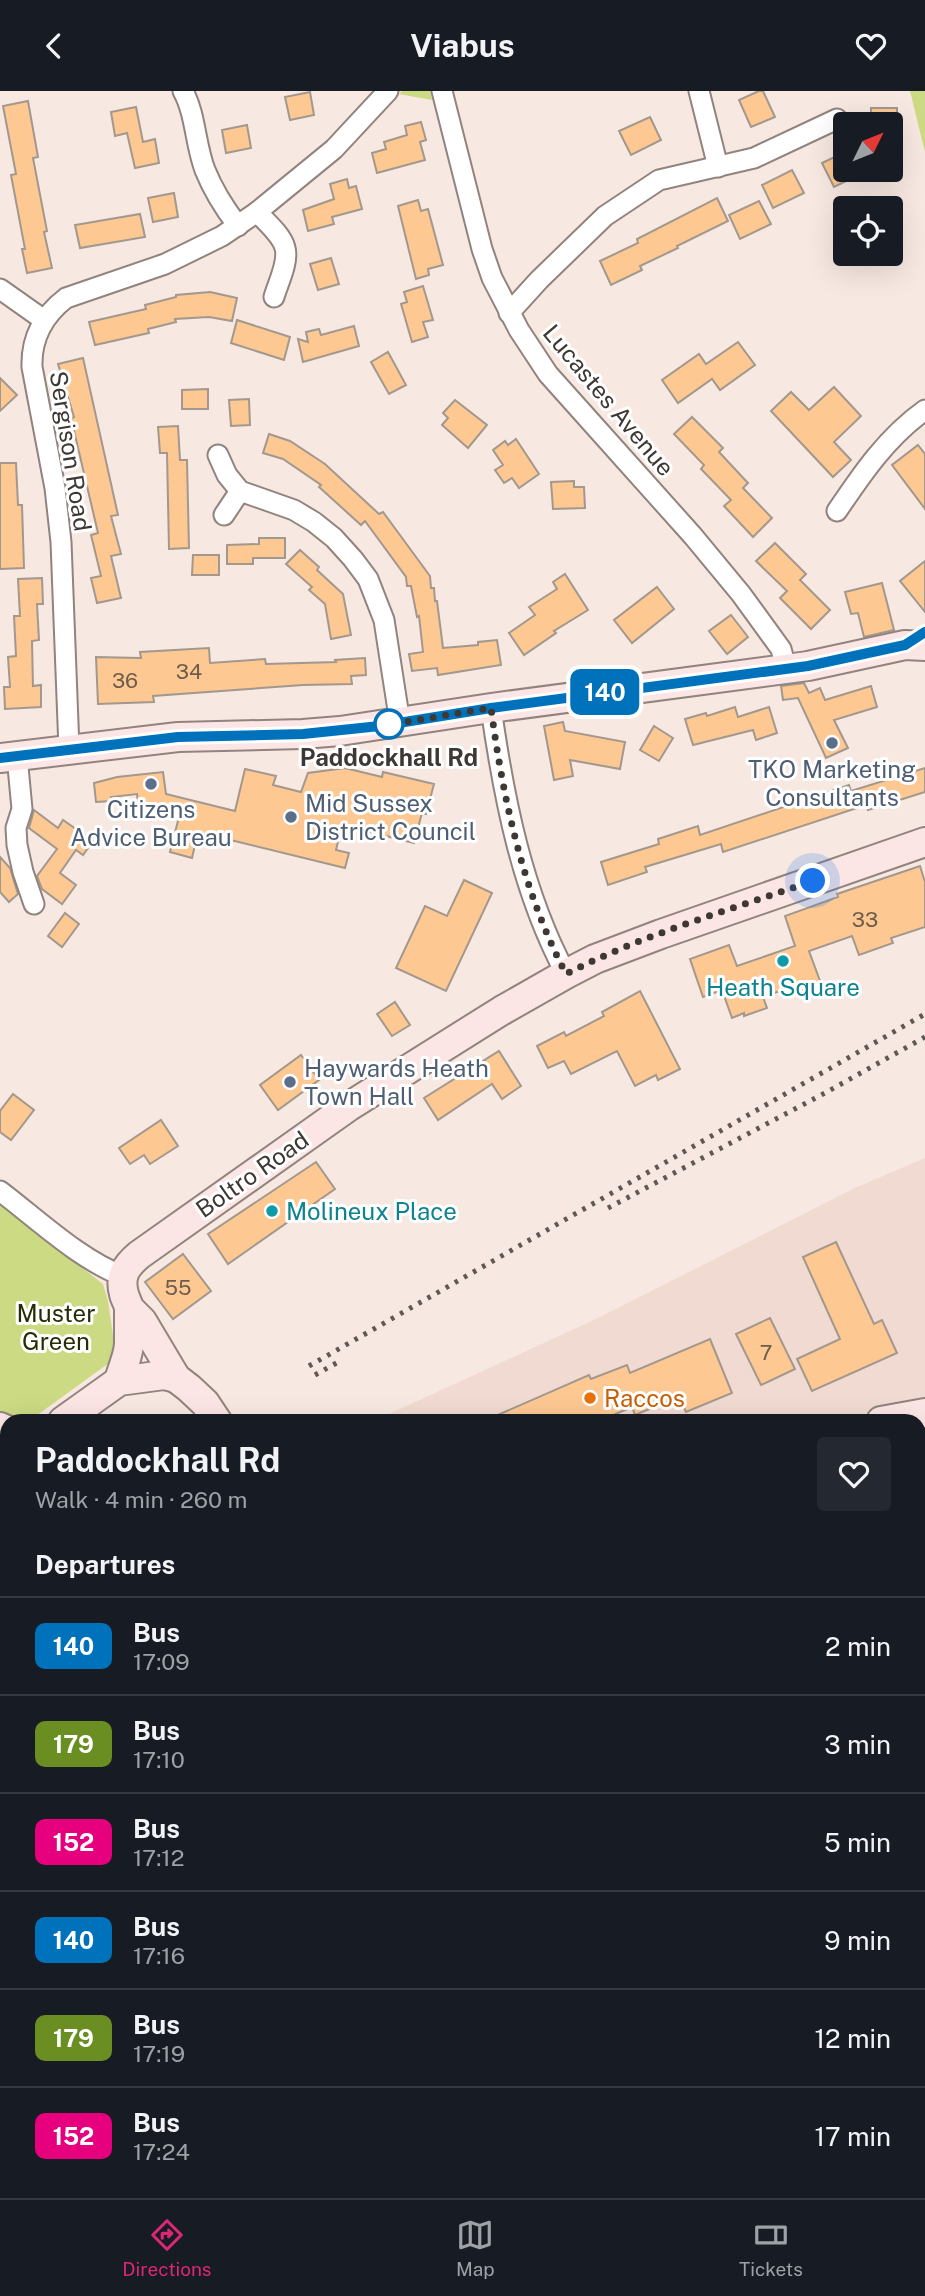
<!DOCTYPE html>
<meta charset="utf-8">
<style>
:root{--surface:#171b24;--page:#242831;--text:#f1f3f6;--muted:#9ea1a6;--line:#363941;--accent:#db2777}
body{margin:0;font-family:"Public Sans",sans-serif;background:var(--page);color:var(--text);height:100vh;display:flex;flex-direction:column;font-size:26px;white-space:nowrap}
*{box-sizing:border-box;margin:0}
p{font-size:23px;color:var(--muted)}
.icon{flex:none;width:38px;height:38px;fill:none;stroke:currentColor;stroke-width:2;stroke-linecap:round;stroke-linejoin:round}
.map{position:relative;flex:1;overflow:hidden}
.panel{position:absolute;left:0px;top:1323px;width:926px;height:784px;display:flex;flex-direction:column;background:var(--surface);border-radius:21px 21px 0 0;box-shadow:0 7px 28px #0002}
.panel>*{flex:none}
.badge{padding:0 14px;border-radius:10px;font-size:24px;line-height:46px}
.needle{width:46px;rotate:47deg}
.tools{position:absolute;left:833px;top:21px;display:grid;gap:14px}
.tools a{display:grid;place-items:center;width:70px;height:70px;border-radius:7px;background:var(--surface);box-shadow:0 7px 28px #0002;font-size:35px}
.you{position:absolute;width:35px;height:35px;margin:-18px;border:5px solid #fff;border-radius:50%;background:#1a73e8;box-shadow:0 0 0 10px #1a73e833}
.map>.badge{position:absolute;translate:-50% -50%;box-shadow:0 0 0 4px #fff}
h2{padding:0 35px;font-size:26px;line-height:63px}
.round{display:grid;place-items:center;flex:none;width:74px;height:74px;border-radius:7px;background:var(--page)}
.summary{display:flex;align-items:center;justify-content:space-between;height:119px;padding:0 35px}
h1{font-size:33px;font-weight:700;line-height:52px}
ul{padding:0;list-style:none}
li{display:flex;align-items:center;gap:21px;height:98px;padding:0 35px;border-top:2px solid var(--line)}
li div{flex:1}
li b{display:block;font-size:26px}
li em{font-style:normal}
li .badge{min-width:77px;font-weight:700;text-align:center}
header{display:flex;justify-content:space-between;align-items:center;height:91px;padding:0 35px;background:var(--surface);font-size:32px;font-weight:700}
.menu{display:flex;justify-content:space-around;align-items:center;height:98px;border-top:2px solid var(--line);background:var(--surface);font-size:19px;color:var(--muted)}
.menu a{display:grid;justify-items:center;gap:4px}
.menu .selected{color:var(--accent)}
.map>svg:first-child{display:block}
.built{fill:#f1dad1}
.green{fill:#ccda83}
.building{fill:#fdc891;stroke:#a2988d;stroke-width:2}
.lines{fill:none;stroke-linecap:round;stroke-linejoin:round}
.street-casing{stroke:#91837d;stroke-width:23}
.secondary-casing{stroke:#91837d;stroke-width:32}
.street{stroke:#fff;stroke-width:19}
.secondary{stroke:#fce6e5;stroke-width:28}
.rail{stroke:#605854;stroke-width:5;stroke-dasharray:3.5 7;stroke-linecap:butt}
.line-casing{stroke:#fff;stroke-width:16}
.line{stroke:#0072bc;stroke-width:10}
.walk{stroke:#3e3835;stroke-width:7;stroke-dasharray:0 12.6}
.stop-dot{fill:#fff;stroke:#0072bc;stroke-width:3.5}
.service-dot{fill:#5c6f8a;stroke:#fff;stroke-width:2.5}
.culture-dot{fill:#0f9aa8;stroke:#fff;stroke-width:2.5}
.food-dot{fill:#e8710a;stroke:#fff;stroke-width:2.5}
.labels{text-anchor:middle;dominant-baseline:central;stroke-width:6;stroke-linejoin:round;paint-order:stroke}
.number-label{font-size:21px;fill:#6e5c4c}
.street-label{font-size:24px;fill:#3e3835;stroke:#fff}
.stop-label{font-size:24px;font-weight:bold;fill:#3e3835;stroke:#fff}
.service-label{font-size:24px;fill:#4e5e75;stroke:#fff}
.culture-label{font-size:24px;fill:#0d838f;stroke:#fff}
.park-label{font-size:24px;fill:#282c05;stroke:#fff}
.food-label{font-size:24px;fill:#c56008;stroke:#fff;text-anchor:start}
</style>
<header><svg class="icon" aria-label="back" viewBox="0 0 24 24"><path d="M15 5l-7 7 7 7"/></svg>Viabus<svg class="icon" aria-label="heart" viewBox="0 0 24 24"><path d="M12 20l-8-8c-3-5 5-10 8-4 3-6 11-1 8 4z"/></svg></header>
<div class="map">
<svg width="925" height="2107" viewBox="0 0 925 2107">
<rect width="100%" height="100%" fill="#f8e8e2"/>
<g class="built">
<path d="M925 1067V1320L880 1330H374L598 1227 857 1096Z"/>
<path d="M7 1506V1614L0 1592V1509Z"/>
<rect x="135" y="2100" width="150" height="7"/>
<path d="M351 2100H418L427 2107H343Z"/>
</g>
<g class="green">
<path d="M402 0H430L432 9 399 3Z"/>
<path d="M910 0H925V61Z"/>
<path d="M0 1112 103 1193 108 1210 113 1244 115 1246 109 1272 29 1330 0 1323Z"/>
<path d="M0 1748H7V2100H135V2107H0Z"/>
</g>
<g class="building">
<path d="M759 0H763L775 26 751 36 739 9Z"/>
<path d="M310 1 314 24 290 29 285 6Z"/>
<path d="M28 10 38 66 33 67 47 140 44 141 52 177 27 182 22 158H25L11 84 16 83 3 15Z"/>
<path d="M136 16 143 51 155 48 159 72 135 77 127 42 115 45 111 21Z"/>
<rect x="871" y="17" width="26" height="16"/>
<path d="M650 26 661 49 631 64 619 40Z"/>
<path d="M421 31 426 49 420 51 425 69 377 82 372 62 386 58 384 51 407 44 405 35Z"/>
<path d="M247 34 251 57 226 62 222 39Z"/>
<path d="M845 61V79H869L834 96 822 72Z"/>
<path d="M792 79 804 102 773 117 762 94Z"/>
<path d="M347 88 349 97 356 95 362 118 332 126 334 133 308 140 303 119 334 108 330 93Z"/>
<path d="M174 102 178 126 153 131 148 107Z"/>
<path d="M717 107 728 130 677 155 678 157 640 175 642 179 611 194 600 170 638 152 637 148Z"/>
<path d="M418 109 421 120 428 118 443 174 428 178 429 184 416 188 398 115Z"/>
<path d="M759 110 771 133 740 148 729 124Z"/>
<path d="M140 123 145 146 80 157 75 134Z"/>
<path d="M331 167 339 193 318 199 310 173Z"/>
<path d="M423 195 433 229 423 231 428 246 412 251 401 213 407 211 404 201Z"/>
<path d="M210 201 237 207 232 230 209 226 175 228 176 231 148 238 149 242 95 254 89 231 146 218 145 214 176 206V204Z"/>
<path d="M237 229 290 246 284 269 231 252Z"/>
<path d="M354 235 359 255 303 271 298 248 308 251 306 241 319 238 321 244Z"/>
<path d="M738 251 755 274 720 299 712 288 678 312 662 289 699 263 706 273Z"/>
<path d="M388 261 406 294 389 303 371 271Z"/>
<path d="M83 267 118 424 111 425 121 463 111 465 121 507 97 512 91 487 101 485 91 444 98 442 71 327 74 326 58 273Z"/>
<path d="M0 287 17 304 0 320Z"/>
<path d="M834 296 861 325 834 351 851 369 833 386 771 320 791 301 809 319Z"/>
<path d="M208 298V318H182V299Z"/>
<path d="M249 308 250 334 231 335 229 309Z"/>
<path d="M455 309 487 334 468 357 442 334 448 327 443 322Z"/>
<path d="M692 326 723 357 719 361 748 392 743 397 772 427 753 446 724 415 731 409 701 378 704 374 674 343Z"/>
<path d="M178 335 180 369H187L189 457 169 458 167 362H160L158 336Z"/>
<path d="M269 343 290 350 325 373 379 423 383 421 430 485 431 497H434L435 510H437L443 557 478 554V551L497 549 501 574 438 584 437 577 412 580 409 563 423 561 419 525 417 526 411 495H407L406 486 365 430 361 434 319 396 321 394 283 368 263 362Z"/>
<path d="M516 348 539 383 519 397 512 387 504 392 495 379 503 374 493 359 505 350 508 354Z"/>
<path d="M918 354 925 363V418L892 374Z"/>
<path d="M0 372H16L18 414H22L24 477 0 478Z"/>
<path d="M574 390V396H584L585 417 553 418 551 391Z"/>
<path d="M259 447H285V467H253V473H227V454L259 453Z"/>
<path d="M775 452 806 483 800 489 830 519 811 538 780 507 787 500 756 470Z"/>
<path d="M300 459 319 476 317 479 343 503 351 544 331 548 325 513 309 499 312 496 286 473Z"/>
<path d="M193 464H219V484H192Z"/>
<path d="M925 470V521L900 490Z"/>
<path d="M565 483 588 519 554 540 556 542 524 564 509 542 535 524 529 516 557 498 553 491Z"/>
<path d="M42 487 43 513H37L39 549 32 550 33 595 41 594V616L5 618 4 596H10L8 566 16 565 14 525H20L18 488Z"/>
<path d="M882 492 894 539 864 546 858 522 851 523 845 501Z"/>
<path d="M657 496 674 518 632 552 614 529Z"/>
<path d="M731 524 748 546 727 563 709 540Z"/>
<path d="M209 557 210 572 265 568 266 573 336 571 335 569 365 567 366 584 351 585 352 593 303 594 153 605 154 611 98 613 96 566 141 567 140 561Z"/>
<path d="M804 592 809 602 820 597 825 609 871 595 877 616 834 629 848 657 826 667 798 607 783 609 781 595Z"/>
<path d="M735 616 738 626 769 616 777 642 756 649 753 639 693 654 685 628 706 622 707 625Z"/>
<path d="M563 631 565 640 625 651 620 678 570 669 573 685 554 689 544 635Z"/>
<path d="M654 635 673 647 659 670 640 659Z"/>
<path d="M345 677 382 686 383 681 434 693 426 723 422 722 414 752 342 734 336 759 349 762 345 777 198 741 192 767 170 761 181 718 139 722 137 703 111 706 112 710 96 711 94 692 117 686 163 681 166 703 235 720 245 678 276 685 273 694 301 701 308 682Z"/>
<path d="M925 677V701L868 719 866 714 723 761 721 753 645 776 647 781 608 794 601 771 659 753 658 748 698 735 700 744 849 694 851 700Z"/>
<path d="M34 719 58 737 63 729 93 750 83 764 76 759 60 782 76 794 62 813 42 798 37 785 57 758 29 737Z"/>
<path d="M0 766 10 777 18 803 9 811 0 801Z"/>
<path d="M920 775 925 791V836L891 847 893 852 859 864 852 845 809 860 823 898 798 906 794 895 763 906 767 917 744 925V922L732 927 722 899 703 906 690 868 729 854 737 875 795 855 785 825 838 806 837 803Z"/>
<path d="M464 789 492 802 446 900 396 877 425 815 447 825Z"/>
<path d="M65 822 79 833 62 856 48 845Z"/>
<path d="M640 900 680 978 658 989 656 984 635 995 617 960 571 983 564 970 548 977 537 955 564 941 566 945 604 925 602 921Z"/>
<path d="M395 911 410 934 392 945 377 923Z"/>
<path d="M499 960 521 995 502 1008 492 993 438 1029 424 1007Z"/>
<path d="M301 964 319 989 278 1019 260 994Z"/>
<path d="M13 1003 34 1019 11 1049 0 1041V1020Z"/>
<path d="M161 1029 178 1055 150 1073 144 1064 130 1073 119 1057Z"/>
<path d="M316 1071 335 1098 228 1173 208 1143Z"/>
<path d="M836 1151 874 1233 882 1229 897 1262 812 1300 797 1268 840 1248 803 1166Z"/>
<path d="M183 1163 211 1200 173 1228 145 1191Z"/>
<path d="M770 1227 795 1278 761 1294 736 1243Z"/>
<path d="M710 1248 732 1302 686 1321 679 1306 635 1324 632 1316 599 1330H484L589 1284 591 1288 627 1274 630 1282Z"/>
</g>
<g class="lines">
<defs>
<g id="street">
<path d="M183 0C196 24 195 53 205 79 213 99 225 118 238 135"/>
<path d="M442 0 482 158 492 187 519 239 548 283 693 445 741 503 781 558 786 577"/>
<path d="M699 0 718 76"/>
<path d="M257 121C266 131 282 144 285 157 289 171 278 192 274 206"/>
<path d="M0 198 44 229"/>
<path d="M509 222 539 189 605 125 659 89 754 67 837 28"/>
<path d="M218 364 227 384 240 400 294 419 314 431 334 447 353 468 368 488 384 529 400 632"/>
<path d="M837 420C862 383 887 346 925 319"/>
<path d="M224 424 240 400"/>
<path d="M491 617C504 708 522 801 566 883"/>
<path d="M69 658 61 451 55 397 32 276C31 247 44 224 66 207L165 173 222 145 257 121 334 58 388 0"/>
<path d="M17 665 22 718 16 737 17 754 23 781 34 813"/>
<path d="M0 1100C37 1128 80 1169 123 1185"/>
<path d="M919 1363H925"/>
<path d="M919 1411H925"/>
<path d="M919 1754 925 1766"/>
<path d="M919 1878 925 1875"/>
<path d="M919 1955 925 1951"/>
<path d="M618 2100 622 2107"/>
<path d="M690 2100 696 2107"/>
<path d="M330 2107 337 2100"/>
</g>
<g id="secondary">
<path d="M0 667 178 646 303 643 340 640 491 617 808 575 905 554 925 555"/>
<path d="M129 1217 142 1230 176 1287 189 1297 205 1312 217 1330"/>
<path d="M119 1290C122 1277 128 1267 129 1253 129 1242 129 1230 129 1219 129 1213 125 1208 124 1203 119 1185 126 1175 139 1164L348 1016 501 920 566 883 595 868 661 843 925 751"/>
<path d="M63 1330 119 1290 164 1284 176 1287"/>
<path d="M881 1330 925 1322"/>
<path d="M0 1336 7 1339"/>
<path d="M0 1361 7 1371"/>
<path d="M152 2107V2100"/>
</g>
</defs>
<use href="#street" class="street-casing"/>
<use href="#secondary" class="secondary-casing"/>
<use href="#street" class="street"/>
<use href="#secondary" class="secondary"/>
<g class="rail">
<path d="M608 1117 825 1002 925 946"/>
<path d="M309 1275 925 923"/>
<path d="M315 1284 340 1270"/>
</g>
</g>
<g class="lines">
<defs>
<path id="line" d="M0 667 178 646 303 643 380 635 491 617 808 575 905 554 925 541"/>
</defs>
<use href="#line" class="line-casing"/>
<use href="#line" class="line"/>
<path class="walk" d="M389 633 380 635 491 617C503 708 523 801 566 883 644 843 730 819 813 790"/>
</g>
<circle class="stop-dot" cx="389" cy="633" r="14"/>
<g class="service-dot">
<circle cx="832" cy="652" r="7"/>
<circle cx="151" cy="693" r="7"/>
<circle cx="291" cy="726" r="7"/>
<circle cx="290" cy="991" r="7"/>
</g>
<g class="culture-dot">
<circle cx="783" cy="870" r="7"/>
<circle cx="272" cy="1120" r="7"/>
</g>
<circle class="food-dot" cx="590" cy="1307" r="7"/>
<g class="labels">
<g class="number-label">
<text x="189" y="580">34</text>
<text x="125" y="589">36</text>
<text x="865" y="828">33</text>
<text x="178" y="1196">55</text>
<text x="766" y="1261">7</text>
</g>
<g class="street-label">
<text transform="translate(609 309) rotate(50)">Lucastes Avenue</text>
<text transform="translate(71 360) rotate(81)">Sergison Road</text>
<text transform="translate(252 1083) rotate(-35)">Boltro Road</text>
</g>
<g class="stop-label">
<text x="389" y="666">Paddockhall Rd</text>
</g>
<g class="service-label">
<text x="832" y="678">TKO Marketing<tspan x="832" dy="28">Consultants</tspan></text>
<text x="305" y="712" text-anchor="start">Mid Sussex<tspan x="305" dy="28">District Council</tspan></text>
<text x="151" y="718">Citizens<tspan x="151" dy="28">Advice Bureau</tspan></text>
<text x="304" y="977" text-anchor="start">Haywards Heath<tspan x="304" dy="28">Town Hall</tspan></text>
</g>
<g class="culture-label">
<text x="783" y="896">Heath Square</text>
<text x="286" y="1120" text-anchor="start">Molineux Place</text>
</g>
<g class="park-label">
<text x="56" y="1222">Muster<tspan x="56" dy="28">Green</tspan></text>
</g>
<g class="food-label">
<text x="604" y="1307">Raccos</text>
</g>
</g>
</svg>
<div class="tools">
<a><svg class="needle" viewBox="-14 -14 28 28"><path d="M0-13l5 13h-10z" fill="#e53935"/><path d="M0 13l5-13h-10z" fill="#9ea1a6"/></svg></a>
<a><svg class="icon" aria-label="locate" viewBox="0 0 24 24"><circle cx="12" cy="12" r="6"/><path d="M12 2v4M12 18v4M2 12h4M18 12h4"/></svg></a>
</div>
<div class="you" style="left:813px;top:790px"></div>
<b class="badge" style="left:605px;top:601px;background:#0072bc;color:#fff">140</b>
<section class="panel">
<div class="summary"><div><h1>Paddockhall Rd</h1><p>Walk · 4 min · 260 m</p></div><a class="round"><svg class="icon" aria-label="heart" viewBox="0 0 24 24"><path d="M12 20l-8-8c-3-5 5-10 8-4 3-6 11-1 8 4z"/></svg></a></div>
<h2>Departures</h2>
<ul>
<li><span class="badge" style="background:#0072bc;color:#fff">140</span><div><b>Bus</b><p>17:09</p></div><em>2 min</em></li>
<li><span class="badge" style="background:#6b8e23;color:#fff">179</span><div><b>Bus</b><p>17:10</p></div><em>3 min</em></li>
<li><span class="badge" style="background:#e6007e;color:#fff">152</span><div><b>Bus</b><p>17:12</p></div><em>5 min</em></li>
<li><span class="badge" style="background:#0072bc;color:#fff">140</span><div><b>Bus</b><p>17:16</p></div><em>9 min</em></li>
<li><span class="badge" style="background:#6b8e23;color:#fff">179</span><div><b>Bus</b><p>17:19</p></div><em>12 min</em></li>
<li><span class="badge" style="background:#e6007e;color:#fff">152</span><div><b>Bus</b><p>17:24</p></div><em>17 min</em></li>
</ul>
</section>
</div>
<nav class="menu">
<a class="selected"><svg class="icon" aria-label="directions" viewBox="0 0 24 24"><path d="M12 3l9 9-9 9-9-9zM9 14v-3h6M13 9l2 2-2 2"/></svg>Directions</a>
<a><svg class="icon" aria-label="map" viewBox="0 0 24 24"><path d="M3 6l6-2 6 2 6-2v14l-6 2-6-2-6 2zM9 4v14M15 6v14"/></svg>Map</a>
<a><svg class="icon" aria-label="tickets" viewBox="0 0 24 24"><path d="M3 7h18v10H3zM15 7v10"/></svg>Tickets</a>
</nav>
